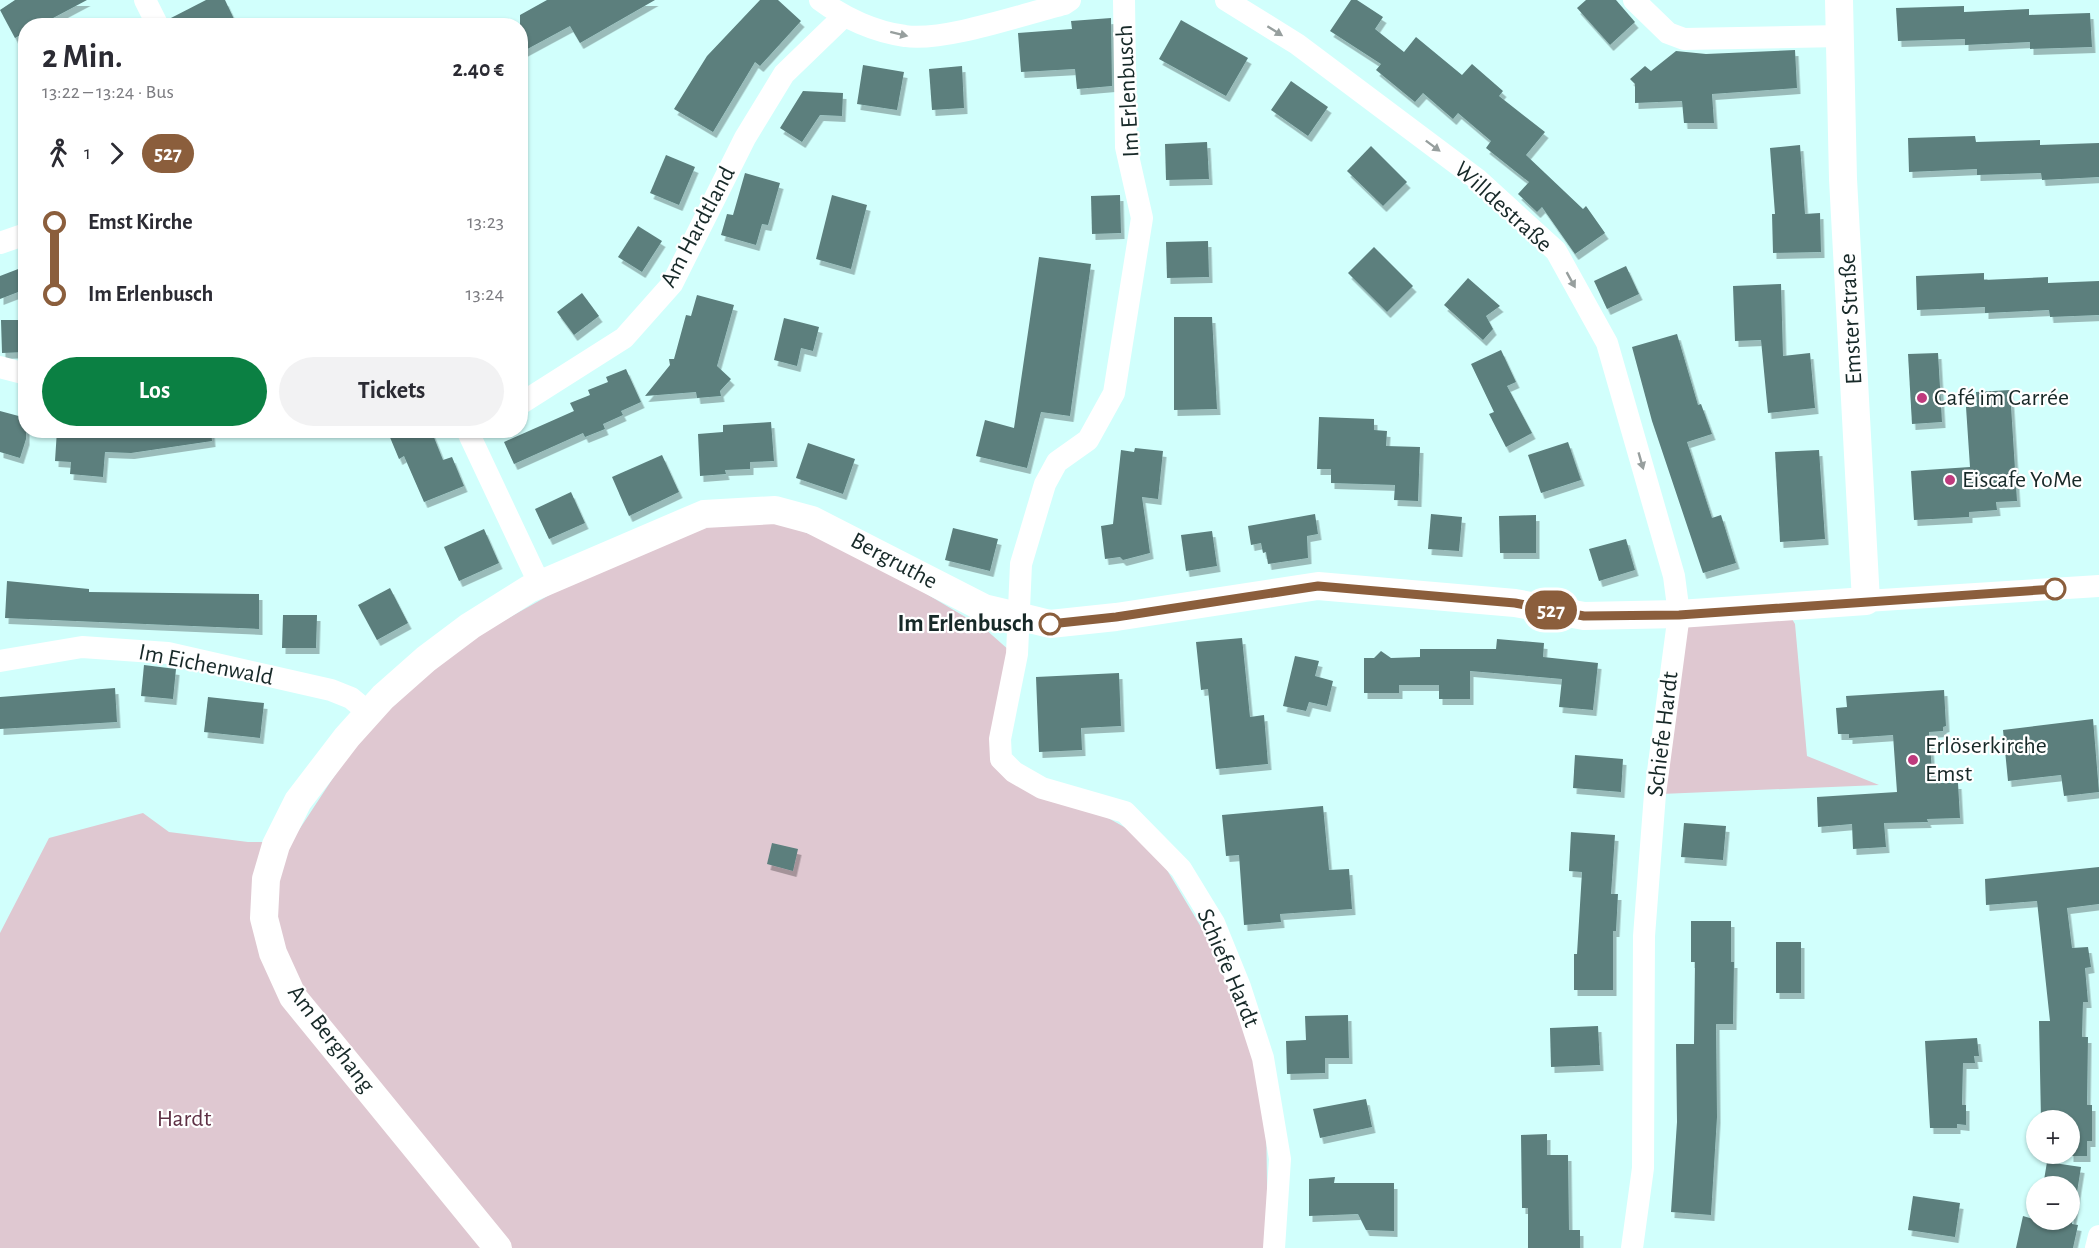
<!DOCTYPE html>
<html lang="de">
<meta charset="utf-8">
<style>
:root{--surface:#fff;--page:#f2f2f3;--text:#2b2b33;--muted:#7c7c81;--accent:#0b8043}
body{margin:0;font-family:"Alegreya Sans",sans-serif;background:var(--page);color:var(--text);height:100vh;display:flex;flex-direction:column;font-size:22px;white-space:nowrap}
*{box-sizing:border-box;margin:0}
p{font-size:20px;color:var(--muted)}
.icon{flex:none;width:33px;height:33px;fill:none;stroke:currentColor;stroke-width:2;stroke-linecap:round;stroke-linejoin:round}
.map{position:relative;flex:1;overflow:hidden}
.sheet{position:absolute;left:18px;top:18px;width:510px;height:420px;display:flex;flex-direction:column;background:var(--surface);border-radius:24px;box-shadow:0 2px 4px #0004}
.sheet>*{flex:none}
.badge{padding:0 12px;border-radius:20px;font-size:21px;line-height:39px}
.controls{position:absolute;left:2026px;top:1110px;display:grid;gap:12px}
.controls a{display:grid;place-items:center;width:54px;height:54px;border-radius:50%;background:var(--surface);box-shadow:0 2px 4px #0004;font-size:30px}
.map>.badge{position:absolute;translate:-50% -50%;box-shadow:0 0 0 3px #fff}
.legs{display:flex;align-items:center;gap:9px;height:66px;padding:0 24px;font-size:20px}
.legs p{margin-inline-start:auto}
.summary{display:flex;align-items:center;justify-content:space-between;height:102px;padding:0 24px}
h1{font-size:33px;font-weight:600;line-height:45px}
.button{display:flex;gap:12px;margin-top:auto;padding:12px 24px}
.button a{flex:1;height:69px;border-radius:36px;background:var(--accent);color:#fff;font-size:24px;font-weight:600;line-height:69px;text-align:center}
.button a+a{background:var(--page);color:var(--text)}
ul{padding:0 24px;list-style:none}
li{display:flex;align-items:center;gap:21px;height:72px;font-size:22px}
li i{display:grid;place-items:center;width:9px;height:100%;margin:0 8px;background:currentColor}
li i::after{content:'';width:15px;height:15px;margin:-8px;border:4px solid;border-radius:50%;background:var(--surface)}
li p{margin-inline-start:auto}
li:first-child i{background:linear-gradient(#0000 50%,currentColor 0)}
li:last-child i{background:linear-gradient(currentColor 50%,#0000 0)}
.map>svg:first-child{display:block}
.green{fill:#dfc8d1}
.building{fill:#5b7f7d;filter:url(#shadow)}
.lines{fill:none;stroke-linecap:round;stroke-linejoin:round}
.minor{stroke:#fff;stroke-width:22}
.tertiary{stroke:#fff;stroke-width:28}
.oneway{fill:#979f9e}
.line-1-casing{stroke:#fff;stroke-width:14}
.line-1{stroke:#8b5e3c;stroke-width:9}
.poi-dot{fill:#bf3a7d;stroke:#fff;stroke-width:2}
.stop-1-dot{fill:#fff;stroke:#8b5e3c;stroke-width:3}
.labels{text-anchor:middle;dominant-baseline:central;stroke-width:4.5;stroke-linejoin:round;paint-order:stroke}
.street-label{font-size:24px;fill:#172928;stroke:#fff}
.poi-label{font-size:24px;fill:#172928;stroke:#fff;text-anchor:start}
.stop-label{font-size:24px;font-weight:bold;fill:#172928;stroke:#fff;text-anchor:end}
.park-label{font-size:24px;fill:#5f3145;stroke:#fff}
</style>
<div class="map">
<svg width="2099" height="1248" viewBox="0 0 2099 1248">
<defs>
<filter id="shadow"><feDropShadow dx="3.5" dy="6" stdDeviation="0" flood-color="#0004"/></filter>
</defs>
<rect width="100%" height="100%" fill="#d1fffc"/>
<g class="green">
<path d="M772 519 859 554 984 628 1010 651 993 754 1135 833 1164 865 1204 932 1234 994 1253 1055 1266 1118 1268 1248H0V933L49 838 143 813 169 832 248 842H291L360 737 457 647 587 574 707 522Z"/>
<path d="M1785 607 1795 624 1807 756 1879 785 1661 794 1679 614Z"/>
</g>
<g class="building">
<path d="M15 0H87L38 26H26V32L15 38 0 10Z"/>
<path d="M206 0H225L234 19 220 26H171L169 19Z"/>
<path d="M547 0H655L580 43 570 26 520 53V15Z"/>
<path d="M760 0H778L801 21 760 66 755 62 713 132 674 109 707 56Z"/>
<path d="M1351 0H1357L1383 17 1375 29 1404 52 1416 37 1462 75 1472 64 1503 91 1499 96 1545 132 1526 155 1583 209 1586 206 1605 233 1575 254 1542 207 1537 212 1518 194 1529 182 1486 148 1491 141 1458 113 1453 119 1423 93 1415 102 1376 70 1381 64 1330 31Z"/>
<path d="M1586 0H1616L1635 22 1610 45 1577 8Z"/>
<path d="M1964 6V12L2029 9V15L2090 13 2092 47 2030 49V42L1965 45V39L1898 41 1896 8Z"/>
<path d="M1111 18 1112 86 1077 89 1075 69 1021 72 1018 33 1072 29 1071 21Z"/>
<path d="M1181 20 1248 58 1226 96 1159 59Z"/>
<path d="M1795 50 1797 88 1712 94 1714 123H1684L1682 101 1635 103V84L1630 79 1645 66 1651 71 1676 51 1706 54Z"/>
<path d="M863 65 904 72 897 110 857 104Z"/>
<path d="M962 66 964 108 932 110 929 69Z"/>
<path d="M1291 81 1328 107 1308 136 1271 110Z"/>
<path d="M803 91 843 93 842 116 820 115 802 142 780 128Z"/>
<path d="M1975 136 1976 142 2040 140V145L2099 143V177L2042 180 2041 173 1977 175V169L1909 172 1908 138Z"/>
<path d="M1207 142 1209 179 1166 180 1165 144Z"/>
<path d="M1800 145 1805 214 1820 213 1821 252 1773 253 1772 214H1775L1770 148Z"/>
<path d="M1371 146 1407 182 1383 206 1347 171Z"/>
<path d="M666 155 695 167 679 205 650 193Z"/>
<path d="M745 173 780 183 768 225 762 224 756 245 721 235 727 214 733 215Z"/>
<path d="M832 195 867 205 851 269 816 259Z"/>
<path d="M1120 195 1121 233 1092 234 1091 196Z"/>
<path d="M638 226 662 241 642 272 618 257Z"/>
<path d="M1208 241 1209 277 1167 278 1166 242Z"/>
<path d="M1374 247 1413 286 1387 312 1348 273Z"/>
<path d="M1039 257 1091 264 1070 416 1041 412 1027 468 976 456 985 420 1014 428Z"/>
<path d="M26 266V289L0 299V276Z"/>
<path d="M1626 266 1639 294 1607 309 1594 281Z"/>
<path d="M1984 273V280L2048 277V283L2099 281V315L2050 317 2049 310 1985 313V307L1917 310 1916 276Z"/>
<path d="M1468 278 1500 306 1486 316 1493 329 1483 340 1444 305Z"/>
<path d="M1781 284 1783 356 1810 353 1815 408 1768 413 1761 340 1735 341 1733 286Z"/>
<path d="M582 293 599 316 574 335 557 312Z"/>
<path d="M697 295 734 305 717 366 731 379 720 391 721 396 697 398 696 392 645 396 670 365 669 359H674L686 315 691 316Z"/>
<path d="M1174 317H1212L1217 409 1174 410Z"/>
<path d="M784 318 819 327 813 351 801 348 797 366 774 360Z"/>
<path d="M1 320H26V352L2 353Z"/>
<path d="M1677 334 1698 405 1701 404 1712 434 1687 442 1712 518 1721 515 1736 563 1703 573 1652 421 1632 347Z"/>
<path d="M1501 350 1516 382 1507 386 1532 433 1506 447 1489 414 1494 412 1471 364Z"/>
<path d="M1938 353 1942 422 1912 424 1908 354Z"/>
<path d="M626 369 641 402 621 411 623 415 603 424 605 429 585 437 583 433 514 464 504 442 574 411 570 403 590 395 588 390 608 382 606 377Z"/>
<path d="M2010 390 2017 501 1996 502 1997 510 1969 512V517L1914 520 1911 471 1970 467 1966 407 1977 406 1976 392Z"/>
<path d="M0 411 26 418V439L20 458 0 452Z"/>
<path d="M1319 417 1374 419V430L1387 431 1386 446 1420 447 1418 501 1394 500 1395 485 1331 483V469H1317Z"/>
<path d="M771 422 774 461 750 462V469L725 470 726 474 700 476 698 434 723 432V425Z"/>
<path d="M57 430H211L212 441 131 453 105 452 103 477 70 474 71 462 55 461Z"/>
<path d="M400 430H431L443 460 452 457 464 486 424 502 404 456 399 459 389 435Z"/>
<path d="M1568 442 1581 480 1541 493 1528 455Z"/>
<path d="M808 443 855 459 843 494 796 478Z"/>
<path d="M1135 448 1163 451 1158 499 1142 497 1150 553 1123 560 1120 557 1105 559 1101 526 1113 524 1121 450 1134 452Z"/>
<path d="M1819 450 1825 539 1780 542 1775 452Z"/>
<path d="M662 455 679 492 629 516 612 477Z"/>
<path d="M571 492 585 523 549 539 535 509Z"/>
<path d="M1315 514 1318 534 1307 536 1308 558 1268 564 1266 552 1263 553 1261 543 1251 545 1248 526Z"/>
<path d="M1431 514 1462 517 1459 551 1428 549Z"/>
<path d="M1536 515V553H1500L1499 516Z"/>
<path d="M953 528 998 539 990 571 945 560Z"/>
<path d="M484 529 499 563 459 581 444 547Z"/>
<path d="M1212 531 1217 566 1186 571 1181 535Z"/>
<path d="M1626 539 1635 570 1599 581 1589 549Z"/>
<path d="M7 581 89 589V592L259 594V629L5 618Z"/>
<path d="M390 588 408 623 377 640 358 605Z"/>
<path d="M283 615H317L316 648H282Z"/>
<path d="M1242 638 1250 717 1264 715 1268 764 1216 769 1208 689 1201 690 1196 642Z"/>
<path d="M1497 639 1544 643 1543 657 1598 663 1593 710 1559 707 1562 679 1470 671V699H1439V685H1399V693H1364V658H1374L1381 651 1391 658 1420 657V649H1496Z"/>
<path d="M1295 656 1319 661 1315 676 1333 681 1327 706 1309 702 1306 711 1283 706Z"/>
<path d="M144 665 176 669 173 699 141 696Z"/>
<path d="M1119 673 1121 726 1081 728 1082 750 1039 752 1036 677Z"/>
<path d="M115 688 117 722 0 729V697Z"/>
<path d="M1944 690 1946 726 1943 727V731L1929 732 1933 783H1958L1960 818 1927 819 1928 822 1884 823 1886 847 1853 849 1852 824 1818 827 1817 797 1897 792 1893 735 1849 738V734H1838L1836 708 1847 707 1846 696Z"/>
<path d="M208 697 264 703 260 738 204 732Z"/>
<path d="M2093 719 2099 792 2064 796 2061 775 2008 781 2003 730Z"/>
<path d="M1575 755 1623 759 1621 792 1573 788Z"/>
<path d="M1323 806 1329 870 1349 869 1352 909 1280 914 1281 922 1244 925 1239 855 1226 856 1222 815Z"/>
<path d="M1684 823 1726 826 1723 860 1681 857Z"/>
<path d="M1571 832 1615 835 1611 894H1618L1616 931H1613V990H1574V954H1577L1582 872 1569 871Z"/>
<path d="M772 843 798 849 793 871 767 864Z"/>
<path d="M2099 867V904L2067 908 2072 948 2088 947 2091 967 2085 968 2088 1002H2083L2082 1037H2088L2087 1105H2092V1141H2087V1156H2070V1120H2041L2039 1021H2050L2037 901 1986 905 1985 879Z"/>
<path d="M1691 921H1731V962H1734L1733 1024H1716L1717 1117 1711 1215 1671 1212 1677 1122 1676 1044H1694L1695 962H1691Z"/>
<rect x="1776" y="942" width="25" height="51"/>
<path d="M1348 1015 1349 1058H1325V1073L1287 1074 1286 1041 1306 1040 1305 1016Z"/>
<path d="M1598 1026 1600 1065 1551 1067 1550 1028Z"/>
<path d="M1977 1038 1979 1056H1974L1975 1063H1963L1962 1105H1966V1125L1957 1124V1128H1930L1925 1041Z"/>
<path d="M1366 1099 1372 1127 1320 1138 1313 1109Z"/>
<path d="M1547 1134V1155H1568L1569 1230H1580V1248H1528V1208H1522L1521 1135Z"/>
<path d="M2047 1162 2081 1167 2072 1224 2078 1225 2073 1248H2016L2023 1216 2037 1220H2070V1186H2043Z"/>
<path d="M1335 1177 1334 1183H1394V1231L1366 1230 1358 1214 1309 1216V1179Z"/>
<path d="M1913 1196 1960 1203 1955 1237 1908 1230Z"/>
</g>
<g class="lines">
<g class="minor">
<path d="M145 0 158 26"/>
<path d="M820 0C844 18 875 32 905 36 943 42 1024 14 1064 4L1070 0"/>
<path d="M1124 0 1126 147 1142 218 1114 393 1088 440 1057 462 1045 484 1021 564 1017 654 1000 739 1001 759 1014 772 1042 788 1125 812 1181 869 1214 923 1240 987 1263 1058 1280 1159 1274 1248"/>
<path d="M1226 0 1297 44 1477 179 1556 251 1607 343 1674 576 1679 614 1655 794 1644 936 1643 1168 1632 1248"/>
<path d="M1634 0 1668 33 1684 39 1841 36"/>
<path d="M0 243 26 234"/>
<path d="M0 367 26 374"/>
<path d="M520 404 624 338 672 284 745 138 784 74 843 17"/>
<path d="M467 430 539 583"/>
<path d="M1866 601 2099 586"/>
<path d="M0 661 82 647 168 653 331 690 351 698 369 713"/>
<path d="M2096 1248 2099 1236"/>
</g>
<path class="tertiary" d="M498 1248 293 997 273 953 264 918 266 879 276 845 298 801 347 737 383 697 426 659 470 626 529 589 704 514 775 510 812 520 984 608 1050 624 1116 617 1318 586 1515 603 1584 616 1679 614 1866 601 1843 179 1839 0"/>
</g>
<defs><path id="oneway-solid" d="M-6-.8H1V-3.2L6.5 0L1 3.2V.8H-6Z" transform="scale(1.5)"/></defs>
<g class="oneway">
<use href="#oneway-solid" transform="translate(1275 31) rotate(32)"/>
<use href="#oneway-solid" transform="translate(899 34) rotate(14)"/>
<use href="#oneway-solid" transform="translate(1433 146) rotate(37)"/>
<use href="#oneway-solid" transform="translate(1571 280) rotate(61)"/>
<use href="#oneway-solid" transform="translate(1641 461) rotate(74)"/>
</g>
<g class="lines">
<defs>
<path id="line-1" d="M1050 624 1116 617 1318 586 1515 603 1584 616 1679 615 2055 589"/>
</defs>
<use href="#line-1" class="line-1-casing"/>
<use href="#line-1" class="line-1"/>
</g>
<g class="poi-dot">
<circle cx="1922" cy="398" r="6"/>
<circle cx="1950" cy="480" r="6"/>
<circle cx="1913" cy="760" r="6"/>
</g>
<g class="stop-1-dot">
<circle cx="2055" cy="589" r="10"/>
<circle cx="1050" cy="624" r="10"/>
</g>
<g class="labels">
<g class="street-label">
<text transform="translate(1128 91) rotate(-93)">Im Erlenbusch</text>
<text transform="translate(1503 207) rotate(42)">Willdestraße</text>
<text transform="translate(698 227) rotate(-62)">Am Hardtland</text>
<text transform="translate(1851 319) rotate(-93)">Emster Straße</text>
<text transform="translate(894 561) rotate(28)">Bergruthe</text>
<text transform="translate(206 665) rotate(11)">Im Eichenwald</text>
<text transform="translate(1663 734) rotate(-83)">Schiefe Hardt</text>
<text transform="translate(1228 968) rotate(67)">Schiefe Hardt</text>
<text transform="translate(331 1039) rotate(53)">Am Berghang</text>
</g>
<g class="poi-label">
<text x="1934" y="398">Café im Carrée</text>
<text x="1962" y="480">Eiscafe YoMe</text>
<text x="1925" y="746">Erlöserkirche<tspan x="1925" dy="28">Emst</tspan></text>
</g>
<g class="stop-label">
<text x="1034" y="624">Im Erlenbusch</text>
</g>
<g class="park-label">
<text x="184" y="1119">Hardt</text>
</g>
</g>
</svg>
<div class="controls">
<a>+</a>
<a>−</a>
</div>
<b class="badge" style="left:1551px;top:610px;background:#8b5e3c;color:#fff">527</b>
<section class="sheet">
<div class="summary"><div><h1>2 Min.</h1><p>13:22 – 13:24 · Bus</p></div><b>2.40 €</b></div>
<div class="legs"><svg class="icon" aria-label="walk" viewBox="0 0 24 24"><circle cx="13" cy="4" r="2"/><path d="M13 8l-2 6 4 7M11 14l-3 7M7 12l3-4h3l4 4"/></svg>1<svg class="icon" aria-label="forward" viewBox="0 0 24 24"><path d="M9 5l7 7-7 7"/></svg><b class="badge" style="background:#8b5e3c;color:#fff">527</b></div>
<ul>
<li><i style="color:#8b5e3c"></i><b>Emst Kirche</b><p>13:23</p></li>
<li><i style="color:#8b5e3c"></i><b>Im Erlenbusch</b><p>13:24</p></li>
</ul>
<div class="button"><a>Los</a><a>Tickets</a></div>
</section>
</div>
